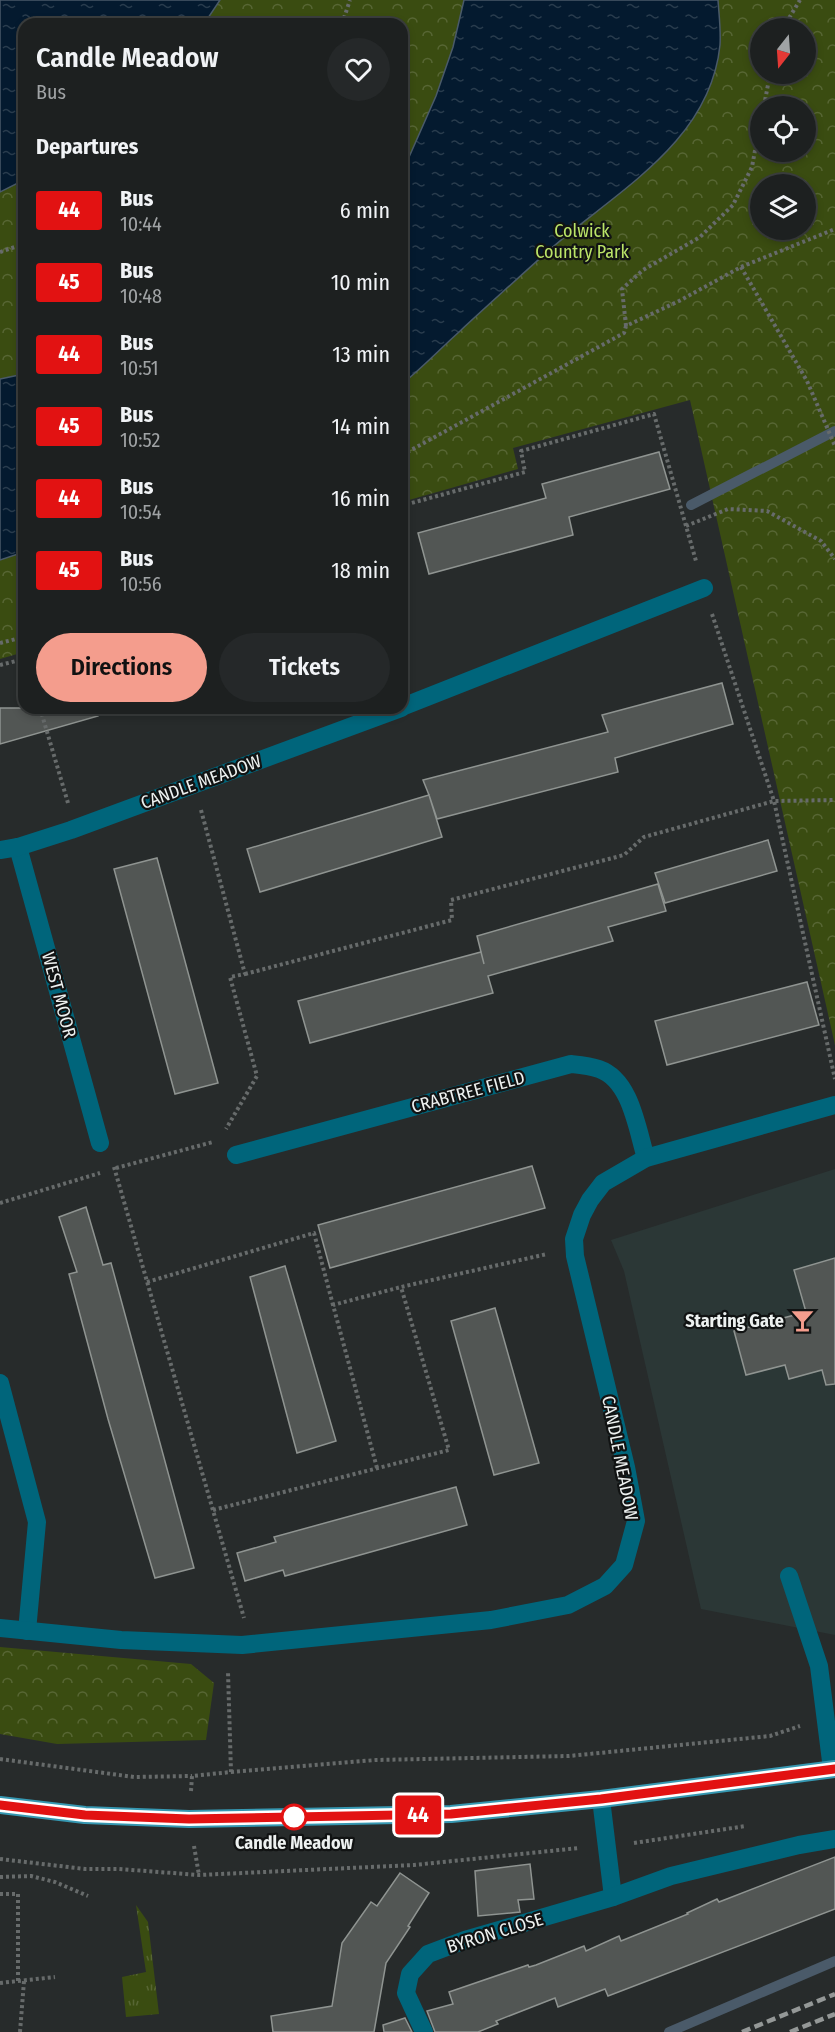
<!DOCTYPE html>
<style>
:root{--surface:#1d2020;--page:#252829;--text:#f1f3f6;--muted:#a0a3a5;--line:#3b3e3e;--accent:#f49d8d}
body{margin:0;font-family:"Fira Sans Condensed",sans-serif;background:var(--page);color:var(--text);height:100vh;display:flex;flex-direction:column;font-size:22px;white-space:nowrap}
*{box-sizing:border-box;margin:0}
p{font-size:20px;color:var(--muted)}
.icon{flex:none;width:33px;height:33px;fill:none;stroke:currentColor;stroke-width:2;stroke-linecap:round;stroke-linejoin:round}
.map{position:relative;flex:1;overflow:hidden}
.details{position:absolute;left:18px;top:18px;width:390px;height:696px;display:flex;flex-direction:column;background:var(--surface);border-radius:18px;box-shadow:0 3px 9px #0003,0 0 0 2px var(--line)}
.details>*{flex:none}
.badge{padding:0 12px;border-radius:4px;font-size:21px;line-height:39px}
.needle{width:39px;rotate:197deg}
.buttons{position:absolute;left:750px;top:18px;display:grid;gap:12px}
.buttons a{display:grid;place-items:center;width:66px;height:66px;border-radius:50%;background:var(--surface);box-shadow:0 3px 9px #0003,0 0 0 2px var(--line);font-size:30px}
.map>.badge{position:absolute;translate:-50% -50%;box-shadow:0 0 0 3px #fff}
h2{padding:0 18px;font-size:22px;line-height:54px}
.round{display:grid;place-items:center;flex:none;width:63px;height:63px;border-radius:32px;background:var(--page)}
.headline{display:flex;align-items:center;justify-content:space-between;height:102px;padding:0 18px}
h1{font-size:28px;font-weight:600;line-height:45px}
.cta{display:flex;gap:12px;margin-top:auto;padding:12px 18px}
.cta a{flex:1;height:69px;border-radius:36px;background:var(--accent);color:#111;font-size:24px;font-weight:600;line-height:69px;text-align:center}
.cta a+a{background:var(--page);color:var(--text)}
ul{padding:0;list-style:none}
li{display:flex;align-items:center;gap:18px;height:72px;padding:0 18px}
li div{flex:1}
li b{display:block;font-size:22px}
li em{font-style:normal}
li .badge{min-width:66px;font-weight:700;text-align:center}
.map>svg:first-child{display:block}
.built{fill:#2b3736}
.grass{fill:url(#grass-tufts)}
.forest{fill:url(#forest-crowns);fill-rule:evenodd}
.water{fill:url(#water-ripples);stroke:#4a5a69;stroke-width:1.5}
.lines{fill:none;stroke-linecap:round;stroke-linejoin:round}
.stream{stroke:#4a5a69;stroke-width:10}
.building{fill:#525654;stroke:#8f9491;stroke-width:1.5}
.path{stroke:#676b6b;stroke-width:4;stroke-dasharray:3 3;stroke-linecap:butt}
.street{stroke:#00657b;stroke-width:18}
.primary{stroke:#3597b1;stroke-width:18}
.rail{stroke:#949897;stroke-width:4.5;stroke-dasharray:9 4.5;stroke-linecap:butt}
.line-casing{stroke:#fff;stroke-width:14}
.line{stroke:#e21212;stroke-width:9}
.stop-dot{fill:#fff;stroke:#e21212;stroke-width:3}
.labels{text-anchor:middle;dominant-baseline:central;stroke-width:4.5;stroke-linejoin:round;paint-order:stroke}
.park-label{font-size:18px;fill:#bbe468;stroke:#111313}
.street-label{font-size:18px;fill:#edf1f0;stroke:#111313}
.poi-label{font-size:18px;font-weight:bold;fill:#edf1f0;stroke:#111313;text-anchor:end}
.stop-label{font-size:18px;font-weight:bold;fill:#edf1f0;stroke:#111313}
</style>
<div class="map">
<svg width="835" height="2032" viewBox="0 0 835 2032">
<defs>
<pattern id="grass-tufts" width="24" height="20" patternUnits="userSpaceOnUse" patternTransform="scale(1.5)"><rect width="24" height="20" fill="#3a4c11"/><path d="M3 7l-1-3M5 7V3M7 7l1-3M15 17l-1-3M17 17v-4M19 17l1-3" fill="none" stroke="#576634"/></pattern>
<pattern id="forest-crowns" width="20" height="18" patternUnits="userSpaceOnUse" patternTransform="scale(1.5)"><rect width="20" height="18" fill="#3a4c11"/><path d="M2 6a3 3 0 1 1 6 0M12 15a3 3 0 1 1 6 0" fill="none" stroke="#576634"/></pattern>
<pattern id="water-ripples" width="26" height="14" patternUnits="userSpaceOnUse" patternTransform="scale(1.5)"><rect width="26" height="14" fill="#041a2f"/><path d="M2 4q2-2 4 0t4 0M15 11q2-2 4 0t4 0" fill="none" stroke="#293c4d"/></pattern>
</defs>
<rect width="100%" height="100%" fill="#272b2b"/>
<path class="built" d="M835 1169V1635L701 1609 624 1271 611 1240Z"/>
<path class="grass" d="M136 1905 148 1922 159 2014 126 2017 122 1977 146 1972Z"/>
<g class="forest">
<path d="M0 0H835V1045L690 400 513 448 518 469 402 502V24H24V652L0 659ZM760 28H806V74H760ZM760 106H806V152H760ZM760 184H806V230H760Z"/>
<path d="M0 1647 191 1664 214 1683 206 1740 57 1744 0 1734Z"/>
</g>
<g class="water">
<path d="M0 0H220L204 24H24V180L0 192Z"/>
<path d="M464 0H718C719 15 721 30 720 45 710 144 613 193 547 252 517 279 488 305 459 332 440 349 422 368 402 384V173L436 96 453 47Z"/>
<path d="M24 374V552L0 560V379Z"/>
</g>
<g class="lines">
<g class="stream">
<path d="M691 505 835 431"/>
<path d="M669 2032 835 1961"/>
</g>
</g>
<g class="building">
<path d="M659 452 670 489 569 517 573 535 429 574 418 533 546 498 542 484Z"/>
<path d="M722 683 733 724 615 758 618 772 437 819 429 795 442 837 260 892 247 849 429 795 423 780 608 732 602 715Z"/>
<path d="M0 708H97L98 716 0 744Z"/>
<path d="M768 840 777 871 665 903 655 873Z"/>
<path d="M157 858 218 1083 175 1094 114 869Z"/>
<path d="M658 884 666 911 608 927 613 941 488 976 493 993 310 1043 298 1001 481 952 484 964 477 936Z"/>
<path d="M807 982 819 1025 667 1065 655 1021Z"/>
<path d="M532 1166 545 1208 330 1268 318 1225Z"/>
<path d="M86 1207 103 1265 111 1263 194 1568 155 1578 108 1419 69 1274 77 1272 59 1217Z"/>
<path d="M835 1258V1384L826 1385 822 1370 789 1379 785 1365 746 1375 734 1331 806 1312 794 1270Z"/>
<path d="M285 1266 336 1441 297 1453 250 1277Z"/>
<path d="M495 1308 539 1463 494 1475 451 1321Z"/>
<path d="M456 1487 467 1525 285 1576 283 1570 245 1581 237 1553 276 1542 274 1537Z"/>
<path d="M835 1857V1909L608 1996 605 1989 558 2007 555 1998 496 2021 498 2024 478 2032H435L427 2011 453 2004 449 1992 528 1965 529 1967 536 1965 584 1946 586 1951 619 1936 621 1941 688 1914 687 1913 717 1899 719 1902Z"/>
<path d="M530 1864 534 1899 518 1900 520 1912 478 1916 475 1871Z"/>
<path d="M400 1873 429 1893 408 1926 410 1927 386 1963 374 2032H273L271 2016 332 2006 342 1943 371 1902 377 1906Z"/>
<path d="M405 2018 412 2032H384L383 2025Z"/>
</g>
<g class="lines">
<g class="path">
<path d="M342 24 350 0"/>
<path d="M783 28 800 0"/>
<path d="M764 106 770 74"/>
<path d="M0 252 24 244"/>
<path d="M741 267 807 381 835 446"/>
<path d="M626 326 622 289 643 270 700 237 733 205 752 167 760 123"/>
<path d="M402 455 624 333 626 326 679 301 741 267 835 229"/>
<path d="M402 523 408 504 525 472 521 451 654 414 696 561"/>
<path d="M686 526 728 509 767 511 821 541 835 559"/>
<path d="M712 614 774 801 835 1079"/>
<path d="M0 643 24 637"/>
<path d="M0 665 24 659"/>
<path d="M40 708 68 803"/>
<path d="M201 810 245 974 230 977 257 1076 226 1129"/>
<path d="M245 974 452 920 451 900 624 855 644 837 774 801 835 800"/>
<path d="M114 1167 244 1618"/>
<path d="M116 1168 213 1142"/>
<path d="M0 1203 100 1173"/>
<path d="M147 1282 314 1233 333 1305"/>
<path d="M377 1468 333 1305 401 1287"/>
<path d="M213 1510 449 1450 401 1287 547 1254"/>
<path d="M0 1759 134 1777 192 1776"/>
<path d="M231 1772 376 1760 569 1756 770 1736 800 1726"/>
<path d="M191 1791 192 1776 231 1772 228 1672"/>
<path d="M634 1843 746 1826"/>
<path d="M194 1846 199 1875"/>
<path d="M0 1859 85 1869H119L199 1875 414 1865 579 1848"/>
<path d="M0 1877 31 1876 55 1882 88 1896"/>
<path d="M0 1894H18V1982"/>
<path d="M0 1983 55 1977"/>
<path d="M20 2032 24 1981"/>
</g>
<g class="street">
<path d="M402 707 704 588"/>
<path d="M18 847 100 1143"/>
<path d="M0 850 18 847 71 830 401 708"/>
<path d="M236 1155 571 1064C580 1065 590 1066 599 1069 631 1080 637 1129 646 1158"/>
<path d="M0 1383 37 1522 27 1631"/>
<path d="M789 1576 819 1666 832 1769"/>
<path d="M0 1628 121 1640 242 1645 491 1620 568 1605 605 1586 624 1565 636 1521 626 1467 575 1256 574 1239 582 1215 590 1200 603 1183 646 1158 835 1105"/>
<path d="M601 1799 613 1897"/>
<path d="M424 2032 406 1993 410 1974 428 1954 465 1940 613 1897 671 1876 799 1845 835 1839"/>
</g>
<path class="primary" d="M0 1805 85 1815 189 1819 451 1814 601 1799 835 1769"/>
<g class="rail">
<path d="M742 2032 835 1994"/>
<path d="M790 2032 835 2014"/>
</g>
</g>
<g class="lines">
<defs>
<path id="line" d="M0 1805 85 1815 189 1819 451 1814 601 1799 835 1769"/>
</defs>
<use href="#line" class="line-casing"/>
<use href="#line" class="line"/>
</g>
<defs>
<symbol id="bar-bare" viewBox="-9 -9 18 18"><path d="M-6-5H6L.8 .8V4.5H3.5V6h-7V4.5H-.8V.8Z" fill="#f49d8d" stroke="#111313" stroke-width="2.5" paint-order="stroke"/></symbol>
</defs>
<g fill-rule="evenodd">
<use href="#bar-bare" x="786" y="1304" width="33" height="33"/>
</g>
<circle class="stop-dot" cx="294" cy="1817" r="12"/>
<g class="labels">
<g class="park-label">
<text x="582" y="231">Colwick<tspan x="582" dy="21">Country Park</tspan></text>
</g>
<g class="street-label">
<text transform="translate(201 782) rotate(-20)">CANDLE MEADOW</text>
<text transform="translate(59 995) rotate(75)">WEST MOOR</text>
<text transform="translate(468 1092) rotate(-15)">CRABTREE FIELD</text>
<text transform="translate(620 1458) rotate(79)">CANDLE MEADOW</text>
<text transform="translate(495 1933) rotate(-17)">BYRON CLOSE</text>
</g>
<g class="poi-label">
<text x="784" y="1321">Starting Gate</text>
</g>
<g class="stop-label">
<text x="294" y="1843">Candle Meadow</text>
</g>
</g>
</svg>
<div class="buttons">
<a><svg class="needle" viewBox="-14 -14 28 28"><path d="M0-13l5 13h-10z" fill="#e53935"/><path d="M0 13l5-13h-10z" fill="#a0a3a5"/></svg></a>
<a><svg class="icon" aria-label="locate" viewBox="0 0 24 24"><circle cx="12" cy="12" r="6"/><path d="M12 2v4M12 18v4M2 12h4M18 12h4"/></svg></a>
<a><svg class="icon" aria-label="layers" viewBox="0 0 24 24"><path d="M12 4l9 5-9 5-9-5zM3 14l9 5 9-5"/></svg></a>
</div>
<b class="badge" style="left:418px;top:1815px;background:#e21212;color:#fff">44</b>
<section class="details">
<div class="headline"><div><h1>Candle Meadow</h1><p>Bus</p></div><a class="round"><svg class="icon" aria-label="heart" viewBox="0 0 24 24"><path d="M12 20l-8-8c-3-5 5-10 8-4 3-6 11-1 8 4z"/></svg></a></div>
<h2>Departures</h2>
<ul>
<li><span class="badge" style="background:#e21212;color:#fff">44</span><div><b>Bus</b><p>10:44</p></div><em>6 min</em></li>
<li><span class="badge" style="background:#e21212;color:#fff">45</span><div><b>Bus</b><p>10:48</p></div><em>10 min</em></li>
<li><span class="badge" style="background:#e21212;color:#fff">44</span><div><b>Bus</b><p>10:51</p></div><em>13 min</em></li>
<li><span class="badge" style="background:#e21212;color:#fff">45</span><div><b>Bus</b><p>10:52</p></div><em>14 min</em></li>
<li><span class="badge" style="background:#e21212;color:#fff">44</span><div><b>Bus</b><p>10:54</p></div><em>16 min</em></li>
<li><span class="badge" style="background:#e21212;color:#fff">45</span><div><b>Bus</b><p>10:56</p></div><em>18 min</em></li>
</ul>
<div class="cta"><a>Directions</a><a>Tickets</a></div>
</section>
</div>
